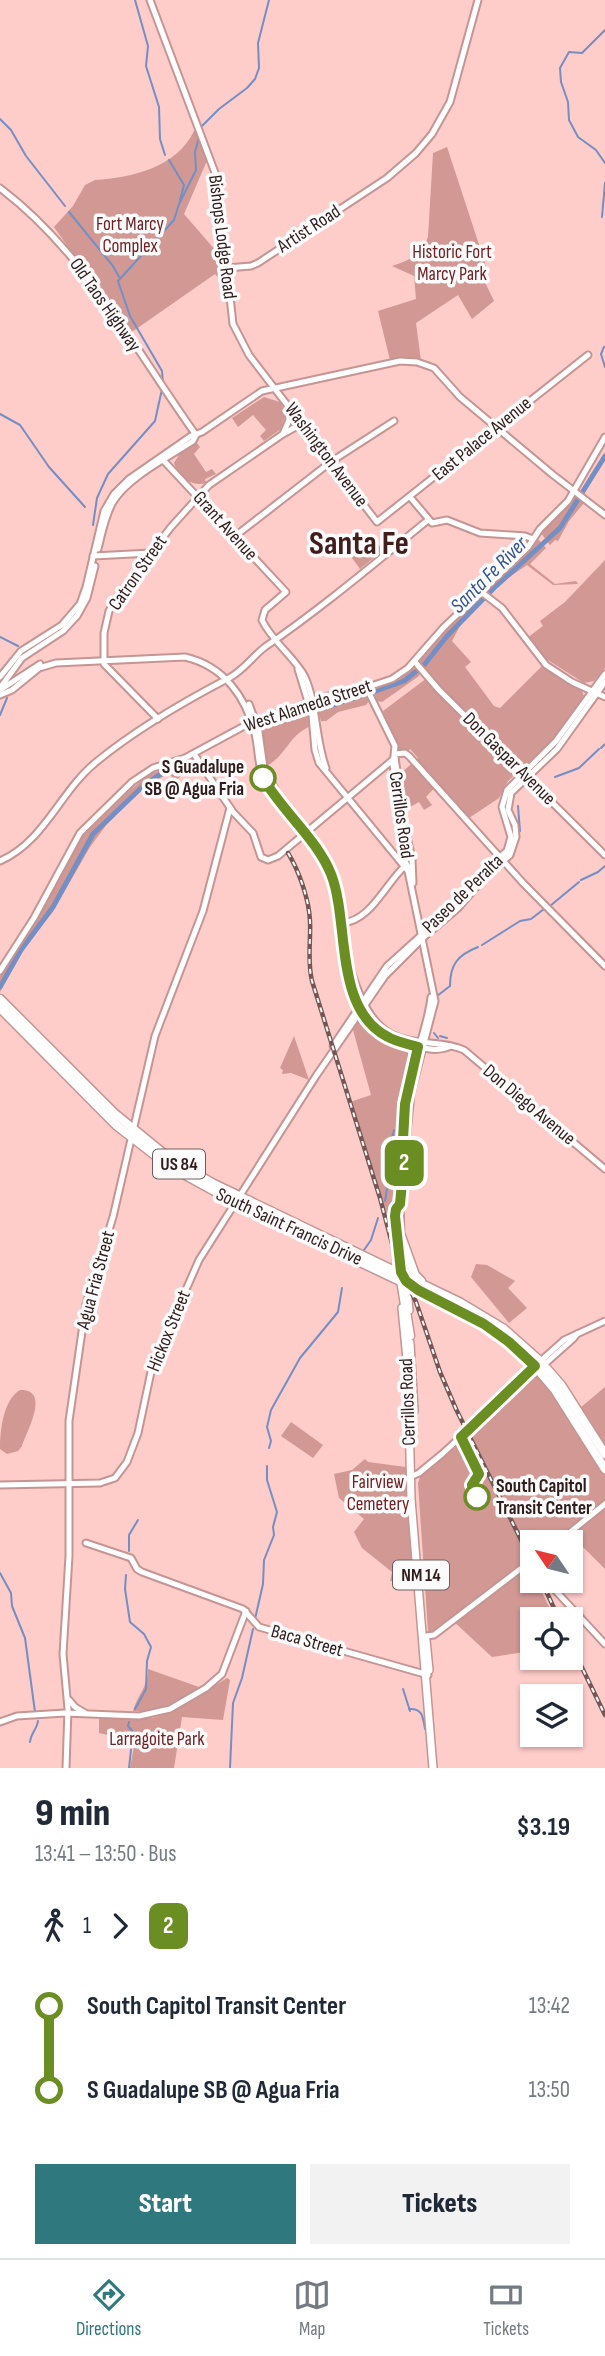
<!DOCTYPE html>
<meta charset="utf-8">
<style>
:root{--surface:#fff;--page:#f2f2f3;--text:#1f2937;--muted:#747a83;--line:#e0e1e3;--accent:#2e787e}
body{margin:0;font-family:"Sofia Sans Condensed",sans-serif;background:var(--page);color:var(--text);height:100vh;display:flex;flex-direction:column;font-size:26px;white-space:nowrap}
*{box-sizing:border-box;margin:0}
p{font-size:23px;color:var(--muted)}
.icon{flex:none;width:38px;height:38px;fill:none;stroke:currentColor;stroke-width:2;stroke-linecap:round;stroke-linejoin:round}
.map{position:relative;height:1768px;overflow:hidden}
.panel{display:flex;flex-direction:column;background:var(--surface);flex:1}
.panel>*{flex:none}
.badge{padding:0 14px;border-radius:10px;font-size:24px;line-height:46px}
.needle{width:46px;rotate:305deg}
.buttons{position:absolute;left:520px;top:1530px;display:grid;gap:14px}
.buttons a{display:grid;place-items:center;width:63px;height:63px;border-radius:0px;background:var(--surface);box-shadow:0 2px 5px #0004;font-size:35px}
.map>.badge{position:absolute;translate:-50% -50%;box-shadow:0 0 0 4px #fff}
.legs{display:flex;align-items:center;gap:10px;height:77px;padding:0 35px;font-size:23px}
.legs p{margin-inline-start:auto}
.head{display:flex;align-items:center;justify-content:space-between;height:119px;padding:0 35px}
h1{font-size:38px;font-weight:800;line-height:52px}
.cta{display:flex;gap:14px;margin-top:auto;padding:14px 35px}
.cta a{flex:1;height:80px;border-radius:0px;background:var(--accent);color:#fff;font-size:28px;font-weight:800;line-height:80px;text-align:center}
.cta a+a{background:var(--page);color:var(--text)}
ul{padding:0 35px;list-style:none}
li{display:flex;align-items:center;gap:24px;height:84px;font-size:26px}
li i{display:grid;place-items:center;width:10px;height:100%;margin:0 9px;background:currentColor}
li i::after{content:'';width:18px;height:18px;margin:-9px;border:5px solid;border-radius:50%;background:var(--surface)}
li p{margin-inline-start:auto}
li:first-child i{background:linear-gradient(#0000 50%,currentColor 0)}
li:last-child i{background:linear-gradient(currentColor 50%,#0000 0)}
.tab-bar{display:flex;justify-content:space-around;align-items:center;height:98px;border-top:2px solid var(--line);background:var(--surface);font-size:19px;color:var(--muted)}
.tab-bar a{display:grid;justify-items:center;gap:4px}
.tab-bar .active{color:var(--accent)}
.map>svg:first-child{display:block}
.green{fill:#d19894}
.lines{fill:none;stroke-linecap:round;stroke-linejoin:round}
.stream{stroke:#738fc4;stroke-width:2}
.river{stroke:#738fc4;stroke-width:5}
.secondary-casing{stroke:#c49592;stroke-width:9}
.primary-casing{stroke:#c49592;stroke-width:10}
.highway-casing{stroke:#c49592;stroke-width:11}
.secondary{stroke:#fff;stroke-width:5}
.primary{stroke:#fff;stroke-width:7}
.highway{stroke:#fff;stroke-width:8}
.rail-casing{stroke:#745755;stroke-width:4.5}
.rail{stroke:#fbfbfb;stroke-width:2;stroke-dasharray:5;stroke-linecap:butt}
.line-1-casing{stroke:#fff;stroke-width:16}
.line-1{stroke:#6b8e23;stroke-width:10}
.stop-1-dot{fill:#fff;stroke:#6b8e23;stroke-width:3.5}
.labels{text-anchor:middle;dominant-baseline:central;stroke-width:7;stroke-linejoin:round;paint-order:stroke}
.shield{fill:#fbfbfb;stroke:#6c605f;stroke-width:2}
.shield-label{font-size:18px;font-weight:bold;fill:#2f1d1c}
.park-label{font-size:19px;fill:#732023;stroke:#fbfbfb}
.street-label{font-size:19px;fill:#2f1d1c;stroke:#fbfbfb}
.stop-label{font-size:19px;font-weight:bold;fill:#2f1d1c;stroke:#fbfbfb;text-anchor:end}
.water-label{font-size:21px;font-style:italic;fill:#325396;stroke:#fbfbfb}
.town-label{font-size:33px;font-weight:bold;fill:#411d1c;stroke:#fbfbfb}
</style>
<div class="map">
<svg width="605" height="1768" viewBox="0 0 605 1768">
<rect width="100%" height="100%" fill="#feccc9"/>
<g class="green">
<path d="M198 130 209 156 184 214 223 259 226 282 223 283 215 274 129 334 54 227 73 206 85 185 95 180C132 178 177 167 194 131Z"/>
<path d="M447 147 488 272 482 276 494 301 472 319 458 295 416 323 421 361 402 359 390 360 378 311 416 299 414 276 392 266C409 260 422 256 428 237L433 153Z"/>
<path d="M264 397 280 402 286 413 281 429 264 441 260 436 266 430 253 415 238 427 232 418Z"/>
<path d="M196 442 200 447 194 454 206 472 212 469 216 474 205 479 206 483C191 487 178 477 174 463L180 453Z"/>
<path d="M575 496 584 503 569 521 558 541 555 540 550 545 540 532Z"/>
<path d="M369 533 383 550 360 569 347 551Z"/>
<path d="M537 538 546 548 530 564 555 584 576 581 578 584 553 585 527 565 502 582 491 594 486 591Z"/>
<path d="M605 560V668L594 681 584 683 543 657 527 638 543 626 540 621 565 602Z"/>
<path d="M481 596 486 599 461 624 452 641 471 662 465 667 494 706 500 708 544 664 582 691 584 696 556 738 508 781 499 798 469 818 438 784 426 797 432 805 424 810 419 802 405 810 400 774 418 758 410 749 408 752 397 748 383 711 431 675 419 660 452 623Z"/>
<path d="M416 667 420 673 419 676 382 702 377 701 373 688 395 681Z"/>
<path d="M364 691 369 701 366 705 338 712 326 721H321L317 707 329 701Z"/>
<path d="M304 709 307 710 311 726C288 735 286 757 266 766L262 752 260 725Z"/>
<path d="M194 758 197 764 175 781 169 773 145 787 107 824 90 847 52 913 25 946 0 992V976L36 917 71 852 82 837 130 790 150 774Z"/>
<path d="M361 1016 380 1036 407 1050 412 1060 402 1103 395 1198 391 1212 386 1213 350 1102 371 1095 353 1030Z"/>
<path d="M294 1036 309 1080 291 1073 282 1074 283 1070 280 1068Z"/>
<path d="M476 1264 487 1265 515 1281 508 1288 527 1308 509 1323 471 1277Z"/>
<path d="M536 1376H540L580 1408 605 1387V1452L588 1425 581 1432 605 1475V1569L576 1540 571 1546 570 1542H532V1563L526 1568 532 1574V1580H536L555 1619H532V1651L492 1657 451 1619 432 1633 428 1631 418 1483 420 1477 508 1398Z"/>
<path d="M20 1390C51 1389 27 1431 22 1446L18 1451 7 1454 0 1449C0 1431 3 1400 20 1390Z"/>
<path d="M291 1422 323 1445 313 1458 281 1436Z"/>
<path d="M365 1459 368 1462 406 1467 414 1582 390 1581 392 1572 362 1548 354 1532 364 1519 339 1498 334 1474 352 1470Z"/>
<path d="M148 1669 199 1687C179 1701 158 1713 133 1711 137 1696 149 1685 148 1669Z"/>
<path d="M227 1678 230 1680 223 1720 182 1717 174 1768H130L135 1741 99 1733V1719L152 1718 173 1712Z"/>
</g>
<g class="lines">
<g class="stream">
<path d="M135 0 148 46 146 66 159 107 160 139 165 155"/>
<path d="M605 30 582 53 569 52 560 68 561 82 568 102 569 120 578 137 596 150 605 163"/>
<path d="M0 119 11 130 26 156 65 206"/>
<path d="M202 126 219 109 247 88 255 79 259 68 258 43 269 0"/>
<path d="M169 160 184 185 180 200"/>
<path d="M69 212 113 266 119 277"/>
<path d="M602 217 605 183"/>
<path d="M604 347 601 354 605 367"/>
<path d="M163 384 162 371 130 316 118 281 174 220 179 204 196 170 195 152 199 137"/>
<path d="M0 414 20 425 49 467 85 507"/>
<path d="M93 525 97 498 108 474 155 421 162 389"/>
<path d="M0 637 18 646"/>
<path d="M0 715 7 698"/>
<path d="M601 748 605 744"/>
<path d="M555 777 579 768 599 749"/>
<path d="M518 806 520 831"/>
<path d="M581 880 598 872 605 866"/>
<path d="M550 906 579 882"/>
<path d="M482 945 520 921 531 919 544 909"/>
<path d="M437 996 450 986C450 964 458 955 478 947"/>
<path d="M434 1033 438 1038"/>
<path d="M440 1036 447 1038"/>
<path d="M385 1201 388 1184 389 1151 394 1130"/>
<path d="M364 1250 371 1240 378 1218"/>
<path d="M269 1448 271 1441 267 1427 271 1410 300 1358 338 1312 342 1288"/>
<path d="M129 1551V1535L138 1520"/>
<path d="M0 1573 11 1593 12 1606 25 1638 35 1712"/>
<path d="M126 1575 125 1589 130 1622 144 1634 151 1647 147 1661 146 1689 135 1709"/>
<path d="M255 1619 263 1584 264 1560 274 1535 273 1527 277 1512 267 1480V1466"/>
<path d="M403 1689 410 1711"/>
<path d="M409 1709C423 1708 423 1718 425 1729"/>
<path d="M129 1722 128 1726 133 1732 129 1768"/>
<path d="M30 1742C31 1733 37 1729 38 1721"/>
<path d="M230 1768 233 1703 242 1678 253 1629"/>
</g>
<g class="river">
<path d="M373 692 404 681 424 665 447 636 494 588 560 528 605 456"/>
<path d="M318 710 366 694"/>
<path d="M0 987 21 950 53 907 93 834 142 787 162 773 195 761"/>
</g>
<defs>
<g id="secondary">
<path d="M150 0 217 178 233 324 249 355 377 522 588 355"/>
<path d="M0 188C85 252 135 350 196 435"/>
<path d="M227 268 251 266 258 263 387 178 416 153 432 134 450 102 478 0"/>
<path d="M283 434 289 420 288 407"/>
<path d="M164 461 286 592 265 610 262 620C271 640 296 659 305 677 318 707 315 739 326 768"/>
<path d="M410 497 432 523 447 520 480 533 525 536 533 539"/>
<path d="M234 537 332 461 394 421"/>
<path d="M98 549C102 533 105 516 113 502 128 477 169 457 193 441L196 435"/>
<path d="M93 556 151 553"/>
<path d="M480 591 502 608 546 665 572 682 605 697"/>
<path d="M415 662 439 690 605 855"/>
<path d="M298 669 312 715 315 750 319 763 408 871 435 1001 411 1093 400 1204 401 1236"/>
<path d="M0 677 21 651 62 625 80 604 86 587 104 511 114 494 129 479 191 436 202 432 262 391 400 361 417 362 434 368 460 397 552 474 605 515"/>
<path d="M366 687 395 746 393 765 408 857 405 861 408 867"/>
<path d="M0 688 22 658 63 631 77 616 87 598 95 566"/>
<path d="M0 690 40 664"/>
<path d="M0 695 12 690 39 668 56 663 185 657C224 666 246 697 255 734 259 751 257 766 266 782L335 877C341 894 342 912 343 930 347 962 360 1017 391 1034 414 1046 443 1040 464 1050L605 1169"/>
<path d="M249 704 259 732 264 768 276 791"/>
<path d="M158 719 104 664V633L109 611 120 593 171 527 209 485 283 434 303 423"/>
<path d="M194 754 233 812 253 833 261 857 268 860 278 856 395 758"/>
<path d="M395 754 405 753 409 756 523 883 605 966"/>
<path d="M395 758 403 810"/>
<path d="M407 837 412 859 413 883"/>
<path d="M0 861C44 842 60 792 95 763 136 729 183 702 229 678 243 671 253 656 265 647 322 608 375 563 428 520"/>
<path d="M342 923C371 921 385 884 405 866"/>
<path d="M344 950C348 980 358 1021 387 1037 395 1041 404 1043 413 1045 426 1049 438 1052 451 1046"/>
<path d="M0 971 34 918 80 833 132 782 153 768 185 758 248 724 328 696 344 695 392 679 408 668 444 627 528 547 540 529 568 501 605 437"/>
<path d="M400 1045 409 1049 414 1060"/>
<path d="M333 1046 387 966 459 901 485 870 507 851 511 837 502 807 507 790 556 741 605 674"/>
<path d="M405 1148C393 1100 426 1043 431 997"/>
<path d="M394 1238 397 1272"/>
<path d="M513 1389 536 1372 573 1339 577 1334"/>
<path d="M410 1477 419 1473 442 1454 513 1389 517 1382 564 1340 605 1321"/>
<path d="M0 1485 100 1483 115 1478 127 1462 138 1433 152 1367 199 1260 316 1076 385 976 425 936 458 908 485 877 510 855 516 837 515 825 508 810 511 793 557 749 605 682"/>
<path d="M558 1542 605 1504"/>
<path d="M86 1543 131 1558 137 1569 142 1572 243 1609 259 1627 428 1675"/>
<path d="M549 1580 554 1589 605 1644"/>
<path d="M426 1636 434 1635 532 1560"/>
<path d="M69 1700 75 1707 85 1713"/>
<path d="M0 1722 17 1716 65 1713 139 1716 170 1709 206 1688 222 1674 246 1611"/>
<path d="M66 1768 68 1709 63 1654 69 1556V1421L86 1304 113 1217 155 1036 203 911 230 808"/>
</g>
<g id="primary">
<path d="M406 1280 409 1310"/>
<path d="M402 1308 408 1369 411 1499 433 1768"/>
<path d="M410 1343 414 1411"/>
<path d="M426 1640 429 1670"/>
</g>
<g id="highway">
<path d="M0 999 114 1113 169 1158 212 1183 459 1302 504 1329 540 1361 561 1385 605 1454"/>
<path d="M0 1008 116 1125 169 1166 236 1203 461 1310 498 1333 532 1363 555 1390 605 1469"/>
<path d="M395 1216 402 1275"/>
<path d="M401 1236 415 1275 421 1281"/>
<path d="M401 1280 410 1336"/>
</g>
</defs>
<use href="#secondary" class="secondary-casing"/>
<use href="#primary" class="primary-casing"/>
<use href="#highway" class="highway-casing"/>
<use href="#secondary" class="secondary"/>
<use href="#primary" class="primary"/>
<use href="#highway" class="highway"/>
<defs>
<g id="rail">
<path d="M288 853C299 871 309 899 310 921 311 941 307 960 312 981L380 1198 396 1259 416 1302 440 1372 456 1409 532 1562"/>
<path d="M541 1580 559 1619"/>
<path d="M570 1643 605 1715"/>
</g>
</defs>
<use href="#rail" class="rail-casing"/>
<use href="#rail" class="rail"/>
</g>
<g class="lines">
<defs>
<path id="line-1" d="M263 778C282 811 317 839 331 874 350 922 333 1009 388 1037 397 1042 408 1044 418 1047L405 1104 403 1140 405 1151 400 1204 396 1209 395 1216 401 1272 406 1281 418 1290 484 1324 509 1342 535 1366 461 1437 479 1474 472 1485 477 1497"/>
</defs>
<use href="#line-1" class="line-1-casing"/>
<use href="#line-1" class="line-1"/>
</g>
<g class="stop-1-dot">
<circle cx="263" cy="778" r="12"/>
<circle cx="477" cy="1497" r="12"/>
</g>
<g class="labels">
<g class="shield">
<rect x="153" y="1149.5" width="52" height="29" rx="5"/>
<rect x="393" y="1560.5" width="56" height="29" rx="5"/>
</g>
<g class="shield-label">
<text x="179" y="1164">US 84</text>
<text x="421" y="1575">NM 14</text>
</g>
<g class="park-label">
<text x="130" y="224">Fort Marcy<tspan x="130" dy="22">Complex</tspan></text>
<text x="452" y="252">Historic Fort<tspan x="452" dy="22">Marcy Park</tspan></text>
<text x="378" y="1482">Fairview<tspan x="378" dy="22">Cemetery</tspan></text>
<text x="157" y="1739">Larragoite Park</text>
</g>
<g class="street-label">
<text transform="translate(309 229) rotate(-33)">Artist Road</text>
<text transform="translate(222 237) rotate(83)">Bishops Lodge Road</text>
<text transform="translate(105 305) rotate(55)">Old Taos Highway</text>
<text transform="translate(482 439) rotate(-39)">East Palace Avenue</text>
<text transform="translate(326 455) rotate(53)">Washington Avenue</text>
<text transform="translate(225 526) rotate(48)">Grant Avenue</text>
<text transform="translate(138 573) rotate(-55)">Catron Street</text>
<text transform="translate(308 706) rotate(-18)">West Alameda Street</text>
<text transform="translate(509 759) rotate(45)">Don Gaspar Avenue</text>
<text transform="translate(401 815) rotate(82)">Cerrillos Road</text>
<text transform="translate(463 894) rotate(-44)">Paseo de Peralta</text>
<text transform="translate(529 1105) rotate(40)">Don Diego Avenue</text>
<text transform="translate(289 1227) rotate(25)">South Saint Francis Drive</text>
<text transform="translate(96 1280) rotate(-75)">Agua Fria Street</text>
<text transform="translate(169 1331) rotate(-68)">Hickox Street</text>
<text transform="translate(408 1402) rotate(-92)">Cerrillos Road</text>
<text transform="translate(307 1641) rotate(16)">Baca Street</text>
</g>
<g class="stop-label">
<text x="244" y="767">S Guadalupe<tspan x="244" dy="22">SB @ Agua Fria</tspan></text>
<text x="496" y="1486" text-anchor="start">South Capitol<tspan x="496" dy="22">Transit Center</tspan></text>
</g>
<g class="water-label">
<text transform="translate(489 575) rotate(-45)">Santa Fe River</text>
</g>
<g class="town-label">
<text x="359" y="544">Santa Fe</text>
</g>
</g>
</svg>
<div class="buttons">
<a><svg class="needle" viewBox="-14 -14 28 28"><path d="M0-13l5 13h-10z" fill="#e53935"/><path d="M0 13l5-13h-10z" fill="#747a83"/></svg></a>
<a><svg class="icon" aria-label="locate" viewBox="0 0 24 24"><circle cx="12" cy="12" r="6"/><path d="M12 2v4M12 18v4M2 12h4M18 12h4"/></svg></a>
<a><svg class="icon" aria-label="layers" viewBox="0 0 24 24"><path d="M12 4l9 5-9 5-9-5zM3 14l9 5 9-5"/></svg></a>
</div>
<b class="badge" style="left:404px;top:1163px;background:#6b8e23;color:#fff">2</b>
</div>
<section class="panel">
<div class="head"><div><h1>9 min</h1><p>13:41 – 13:50 · Bus</p></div><b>$3.19</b></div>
<div class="legs"><svg class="icon" aria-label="walk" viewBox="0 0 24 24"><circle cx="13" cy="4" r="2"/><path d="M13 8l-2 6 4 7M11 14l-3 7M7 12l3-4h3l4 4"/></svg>1<svg class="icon" aria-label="forward" viewBox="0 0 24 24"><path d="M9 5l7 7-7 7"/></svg><b class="badge" style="background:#6b8e23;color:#fff">2</b></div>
<ul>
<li><i style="color:#6b8e23"></i><b>South Capitol Transit Center</b><p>13:42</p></li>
<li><i style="color:#6b8e23"></i><b>S Guadalupe SB @ Agua Fria</b><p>13:50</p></li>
</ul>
<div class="cta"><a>Start</a><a>Tickets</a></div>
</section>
<nav class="tab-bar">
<a class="active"><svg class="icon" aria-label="directions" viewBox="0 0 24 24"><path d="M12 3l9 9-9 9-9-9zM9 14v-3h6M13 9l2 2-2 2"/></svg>Directions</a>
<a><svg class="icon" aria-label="map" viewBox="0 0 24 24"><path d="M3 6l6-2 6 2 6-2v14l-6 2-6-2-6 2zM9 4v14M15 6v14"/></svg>Map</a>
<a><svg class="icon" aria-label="tickets" viewBox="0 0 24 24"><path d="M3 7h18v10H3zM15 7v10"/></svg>Tickets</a>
</nav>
